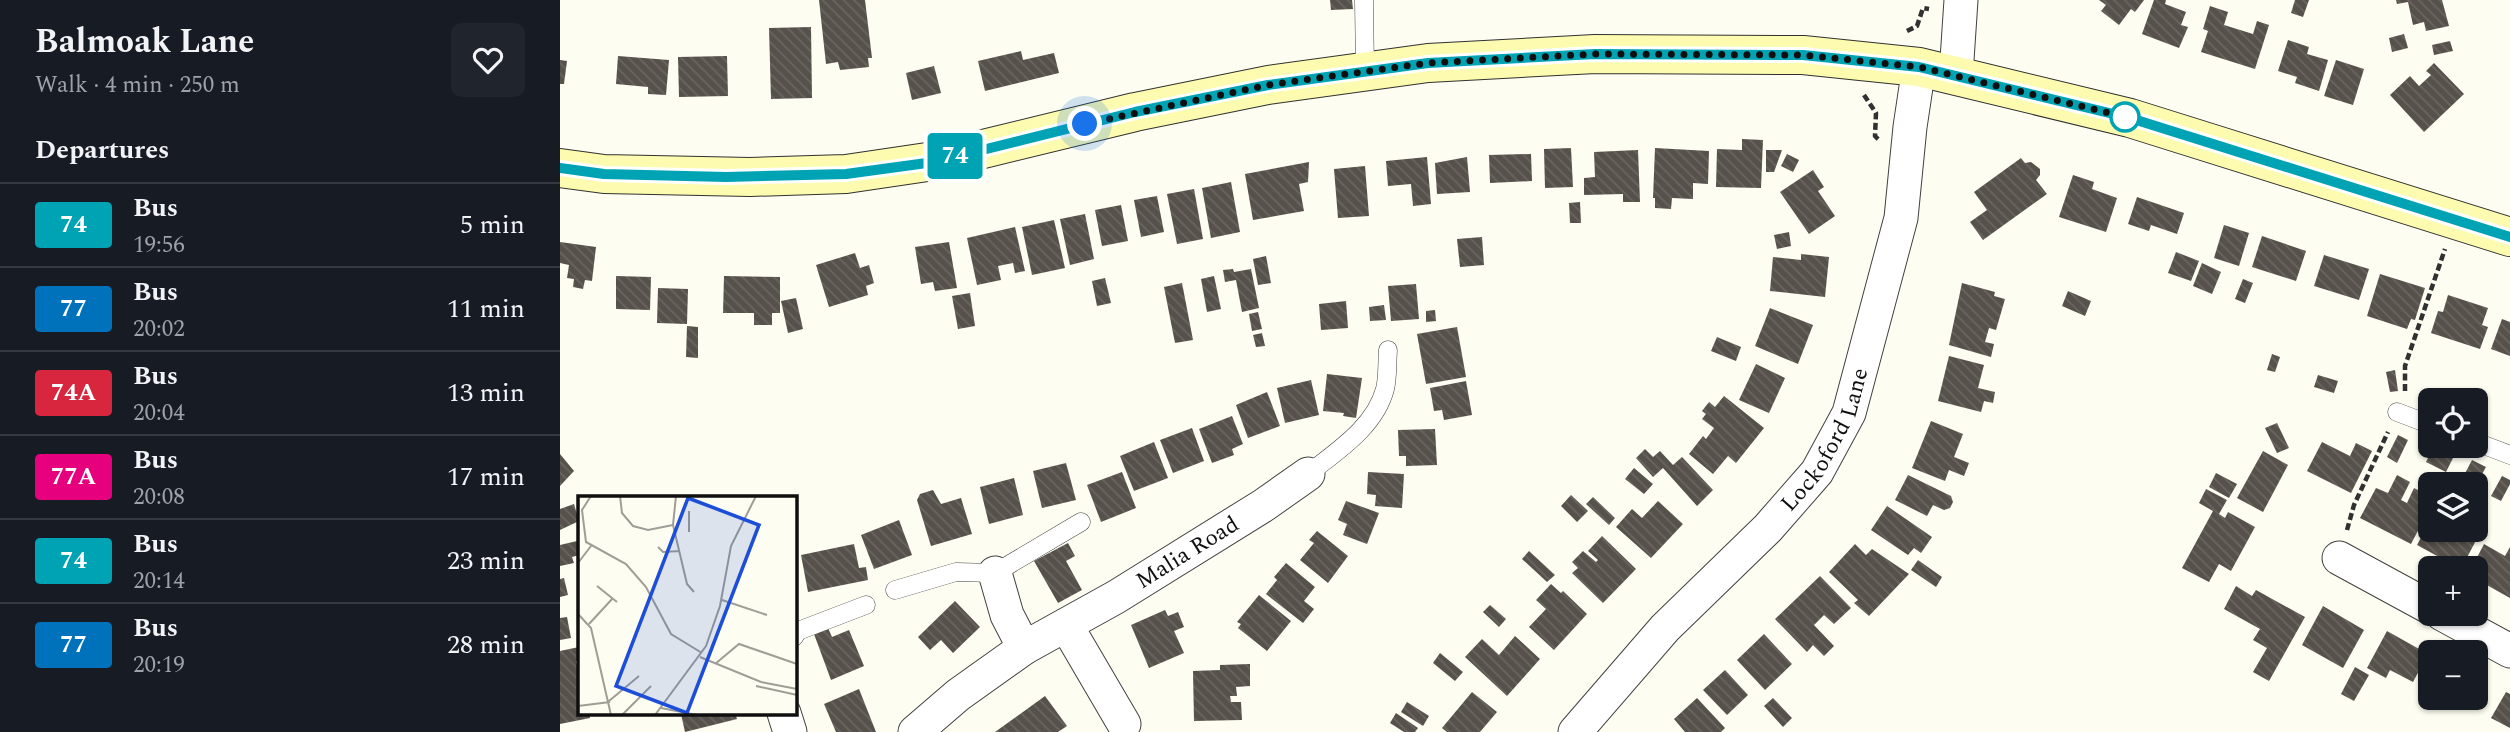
<!DOCTYPE html>
<meta charset="utf-8">
<style>
:root{--surface:#171b24;--page:#20242c;--text:#f1f3f6;--muted:#9ea1a6;--line:#363941}
body{margin:0;font-family:Spectral,serif;background:var(--page);color:var(--text);height:100vh;display:flex;flex-direction:column;font-size:26px;white-space:nowrap}
*{box-sizing:border-box;margin:0}
p{font-size:23px;color:var(--muted)}
.icon{flex:none;width:38px;height:38px;fill:none;stroke:currentColor;stroke-width:2;stroke-linecap:round;stroke-linejoin:round}
.map{position:relative;flex:1;overflow:hidden}
.panel{display:flex;flex-direction:column;background:var(--surface);width:560px}
.panel>*{flex:none}
.badge{padding:0 14px;border-radius:5px;font-size:24px;line-height:46px}
.tools{position:absolute;left:1858px;top:388px;display:grid;gap:14px}
.tools a{display:grid;place-items:center;width:70px;height:70px;border-radius:10px;background:var(--surface);box-shadow:0 2px 5px #0004;font-size:35px}
.you{position:absolute;width:35px;height:35px;margin:-18px;border:5px solid #fff;border-radius:50%;background:#1a73e8;box-shadow:0 0 0 10px #1a73e833}
.map>.badge{position:absolute;translate:-50% -50%;box-shadow:0 0 0 4px #fff}
h2{padding:0 35px;font-size:26px;line-height:63px}
.round{display:grid;place-items:center;flex:none;width:74px;height:74px;border-radius:10px;background:var(--page)}
.headline{display:flex;align-items:center;justify-content:space-between;height:119px;padding:0 35px}
h1{font-size:33px;font-weight:700;line-height:52px}
ul{padding:0;list-style:none}
li{display:flex;align-items:center;gap:21px;height:84px;padding:0 35px;border-top:2px solid var(--line)}
li div{flex:1}
li b{display:block;font-size:26px}
li em{font-style:normal}
li .badge{min-width:77px;font-weight:700;text-align:center}
main{display:flex;flex:1;min-height:0}
.map>svg:first-child{display:block}
.building{fill:url(#building-back-hatch)}
.lines{fill:none;stroke-linecap:round;stroke-linejoin:round}
.service-casing{stroke:#424242;stroke-width:19}
.minor-casing{stroke:#424242;stroke-width:35}
.secondary-casing{stroke:#313131;stroke-width:40}
.path{stroke:#313131;stroke-width:4.5;stroke-dasharray:7 3.5;stroke-linecap:butt}
.service{stroke:#fff;stroke-width:18}
.minor{stroke:#fff;stroke-width:33}
.secondary{stroke:#fcfbaf;stroke-width:38}
.line-casing{stroke:#fff;stroke-width:16}
.line{stroke:#00a3b4;stroke-width:10}
.walk{stroke:#0f0f0f;stroke-width:7;stroke-dasharray:0 12.6}
.stop-dot{fill:#fff;stroke:#00a3b4;stroke-width:3.5}
.labels{text-anchor:middle;dominant-baseline:central;stroke-width:7;stroke-linejoin:round;paint-order:stroke}
.street-label{font-size:23px;fill:#0f0f0f;stroke:#fff}
.inset-road{fill:none;stroke:#9e9e97;stroke-width:2}
.view{fill:#1d4ed8;fill-opacity:0.15;stroke:#1d4ed8;stroke-width:3.5}
.inset-edge{fill:none;stroke:#0f0f0f;stroke-width:3.5}
</style>
<main>
<section class="panel">
<div class="headline"><div><h1>Balmoak Lane</h1><p>Walk · 4 min · 250 m</p></div><a class="round"><svg class="icon" aria-label="heart" viewBox="0 0 24 24"><path d="M12 20l-8-8c-3-5 5-10 8-4 3-6 11-1 8 4z"/></svg></a></div>
<h2>Departures</h2>
<ul>
<li><span class="badge" style="background:#00a3b4;color:#fff">74</span><div><b>Bus</b><p>19:56</p></div><em>5 min</em></li>
<li><span class="badge" style="background:#0072bc;color:#fff">77</span><div><b>Bus</b><p>20:02</p></div><em>11 min</em></li>
<li><span class="badge" style="background:#d7263d;color:#fff">74A</span><div><b>Bus</b><p>20:04</p></div><em>13 min</em></li>
<li><span class="badge" style="background:#e6007e;color:#fff">77A</span><div><b>Bus</b><p>20:08</p></div><em>17 min</em></li>
<li><span class="badge" style="background:#00a3b4;color:#fff">74</span><div><b>Bus</b><p>20:14</p></div><em>23 min</em></li>
<li><span class="badge" style="background:#0072bc;color:#fff">77</span><div><b>Bus</b><p>20:19</p></div><em>28 min</em></li>
</ul>
</section>
<div class="map">
<svg width="1950" height="732" viewBox="0 0 1950 732">
<defs>
<pattern id="building-back-hatch" width="6" height="6" patternUnits="userSpaceOnUse" patternTransform="scale(1.75)"><rect width="6" height="6" fill="#57514c"/><path d="M-1 5l2 2M0 0l6 6M5-1l2 2" fill="none" stroke="#6a6561"/></pattern>
</defs>
<rect width="100%" height="100%" fill="#fefdf1"/>
<g class="building">
<path d="M259 0H305L312 58H308L309 67 280 70 278 62 266 64Z"/>
<path d="M770 0H792L793 9 771 10Z"/>
<path d="M1539 0H1584L1575 12 1571 9 1559 25 1541 11 1546 5Z"/>
<path d="M1594 0H1606L1605 4 1626 12 1621 25 1628 27 1619 48 1582 34Z"/>
<path d="M1735 0H1749L1743 17 1731 13Z"/>
<path d="M1836 0H1882L1889 26 1866 31 1864 22 1853 25 1848 2 1837 4Z"/>
<path d="M1650 6 1668 12 1664 25 1693 34 1697 21 1709 25 1695 69 1641 52 1648 31 1643 29Z"/>
<path d="M251 27 252 98 211 99 209 28Z"/>
<path d="M1844 34 1848 48 1832 52 1829 38Z"/>
<path d="M1728 40 1749 47 1747 54 1768 60 1759 91 1735 83 1737 77 1718 71Z"/>
<path d="M1890 41 1893 51 1874 55 1872 45Z"/>
<path d="M461 51 463 60 494 53 499 73 425 91 418 61Z"/>
<path d="M58 56 109 60 106 95 88 94V87L56 84Z"/>
<path d="M167 56 168 96 119 97 118 57Z"/>
<path d="M0 60 7 61 4 84H0Z"/>
<path d="M1776 60 1804 69 1793 105 1764 96Z"/>
<path d="M1874 63 1904 94 1864 132 1830 95 1850 76 1859 86 1871 75 1866 71Z"/>
<path d="M374 66 381 93 352 100 346 73Z"/>
<path d="M1182 139 1203 140 1201 188 1156 187 1157 149 1182 150Z"/>
<path d="M1011 148 1013 187 985 188 984 149Z"/>
<path d="M1095 148 1149 151 1148 184 1133 183V199L1112 198 1111 209 1095 208V198H1093Z"/>
<path d="M1078 150 1080 202H1063V194L1024 195V178L1035 177 1034 152Z"/>
<path d="M1206 150H1222L1214 172H1206Z"/>
<path d="M971 154 972 181 930 183 929 155Z"/>
<path d="M1227 154 1239 160 1233 172 1221 166Z"/>
<path d="M867 157 871 204 853 206 851 184 828 186 826 161Z"/>
<path d="M907 157 910 192 877 194 875 163Z"/>
<path d="M1461 158 1465 163 1471 162 1480 169V175L1476 180 1487 194 1423 240 1410 222 1427 210 1414 192Z"/>
<path d="M749 162 748 182 739 184 744 211 693 220 685 174Z"/>
<path d="M805 166 809 216 778 218 774 169Z"/>
<path d="M1253 170 1264 187 1258 191 1275 216 1249 234 1220 192Z"/>
<path d="M1513 175 1534 182 1532 189 1557 198 1546 232 1499 217Z"/>
<path d="M671 182 680 232 651 238 642 188Z"/>
<path d="M634 189 643 239 617 244 607 194Z"/>
<path d="M597 196 604 232 581 237 574 200Z"/>
<path d="M1577 197 1624 213 1617 234 1591 225 1589 231 1568 224Z"/>
<path d="M1020 202 1021 223H1010L1009 203Z"/>
<path d="M561 205 568 241 542 246 535 210Z"/>
<path d="M525 214 534 259 510 265 500 219Z"/>
<path d="M494 220 505 268 472 275 462 227Z"/>
<path d="M1664 225 1689 233 1679 266 1654 258Z"/>
<path d="M455 227 465 271 455 273 453 263 438 266 441 280 417 285 407 238Z"/>
<path d="M1229 232 1231 246 1217 249 1214 235Z"/>
<path d="M1702 236 1746 251 1736 281 1692 267Z"/>
<path d="M922 237 924 265 900 267 897 239Z"/>
<path d="M0 242 36 247 32 281 25 280 23 289 13 287 14 279 7 278 9 265 0 263Z"/>
<path d="M389 242 397 288 375 291 373 282 361 284 355 247Z"/>
<path d="M1616 252 1639 261 1631 281 1608 273Z"/>
<path d="M295 253 300 268 309 265 314 283 306 286 308 295 269 307 256 265Z"/>
<path d="M1241 254 1269 257 1265 297 1210 291 1213 257 1241 260Z"/>
<path d="M1764 255 1809 269 1799 300 1754 286Z"/>
<path d="M706 256 711 283 698 285 693 259Z"/>
<path d="M1642 263 1661 272 1652 294 1633 286Z"/>
<path d="M673 269 674 272 691 269 699 308 682 312 676 280 665 282 663 270Z"/>
<path d="M1820 274 1865 288 1855 320 1851 319 1847 329 1807 316Z"/>
<path d="M56 276 91 277 90 310 56 309Z"/>
<path d="M164 276 220 277V313H212V325H194V313H163Z"/>
<path d="M654 276 661 309 647 312 641 279Z"/>
<path d="M545 278 551 303 537 306 532 281Z"/>
<path d="M1683 279 1693 283 1685 303 1675 299Z"/>
<path d="M622 283 633 340 615 343 604 287Z"/>
<path d="M1402 283 1435 292 1434 296 1445 299 1436 330 1429 328 1425 342 1434 344 1431 357 1389 345Z"/>
<path d="M856 284 859 319 831 321 828 286Z"/>
<path d="M98 288 128 289 127 324 97 323Z"/>
<path d="M1508 291 1531 301 1525 316 1502 306Z"/>
<path d="M410 293 415 326 398 329 392 296Z"/>
<path d="M1888 295 1928 308 1922 325 1928 327 1920 349 1871 333 1878 311 1883 312Z"/>
<path d="M236 298 243 329 228 333 221 301Z"/>
<path d="M786 301 788 328 761 330 759 304Z"/>
<path d="M824 305 826 320 810 321 809 307Z"/>
<path d="M1210 308 1253 325 1238 364 1195 346Z"/>
<path d="M875 310 876 321 866 322V311Z"/>
<path d="M698 312 702 329 692 331 689 314Z"/>
<path d="M1942 319 1950 322V356L1931 349Z"/>
<path d="M127 326 138 327V358L126 357Z"/>
<path d="M897 327 906 377 866 384 857 334Z"/>
<path d="M702 333 705 346 696 347 693 335Z"/>
<path d="M1157 337 1181 347 1176 361 1151 351Z"/>
<path d="M1712 354 1720 357 1715 372 1707 370Z"/>
<path d="M1389 356 1424 365 1418 388 1435 392 1433 403 1424 401 1421 412 1378 401Z"/>
<path d="M1196 364 1225 378 1209 413 1179 400Z"/>
<path d="M1835 370 1838 391 1830 392 1826 372Z"/>
<path d="M767 374 802 378 796 418 783 416 784 413 763 411Z"/>
<path d="M1758 375 1778 381 1774 393 1754 387Z"/>
<path d="M751 380 759 415 725 423 717 388Z"/>
<path d="M906 381 912 415 884 420 882 410 874 411 870 388Z"/>
<path d="M707 392 720 426 688 438 676 405Z"/>
<path d="M1164 396 1204 428 1176 463 1168 456 1153 474 1129 454 1143 436 1146 439 1154 428 1142 419 1146 414 1142 411 1149 402 1155 407Z"/>
<path d="M672 416 683 444 672 449 674 455 652 463 639 429Z"/>
<path d="M1371 421 1403 434 1394 457 1409 463 1404 476 1389 470 1385 481 1352 468Z"/>
<path d="M1717 423 1729 448 1717 453 1705 428Z"/>
<path d="M632 428 644 461 613 473 600 440Z"/>
<path d="M875 429 877 465 846 466V456H839L838 430Z"/>
<path d="M1838 435 1848 440 1837 463 1827 457Z"/>
<path d="M594 442 608 478 574 491 560 456Z"/>
<path d="M1762 442 1790 456 1796 443 1812 451 1791 493 1747 471Z"/>
<path d="M1874 446 1898 448 1886 472 1866 462Z"/>
<path d="M1085 449 1093 457 1100 451 1113 465 1122 457 1153 490 1137 506 1103 468 1093 477 1076 458Z"/>
<path d="M1703 451 1728 465 1703 512 1677 498Z"/>
<path d="M0 454 14 471 0 486Z"/>
<path d="M1912 460 1926 467 1916 485H1899Z"/>
<path d="M506 463 516 500 482 508 473 471Z"/>
<path d="M1074 468 1093 484 1084 494 1065 479Z"/>
<path d="M562 472 576 508 541 522 527 485Z"/>
<path d="M808 472 844 474 842 508 815 506 816 495 807 494Z"/>
<path d="M1656 473 1677 484 1669 498 1649 487Z"/>
<path d="M1348 475 1391 496 1393 502 1390 508 1384 510 1373 505 1367 516 1335 500Z"/>
<path d="M1837 475 1850 482 1841 500 1847 503 1854 488 1871 497V506L1851 544 1800 518 1816 488 1828 493Z"/>
<path d="M1942 476 1950 480V484L1941 501 1931 496Z"/>
<path d="M454 478 463 515 429 524 420 487Z"/>
<path d="M1646 489 1667 500 1659 514 1665 518 1668 512 1695 527 1671 571 1659 564 1649 582 1622 568 1653 511 1639 503Z"/>
<path d="M373 490 381 504 401 498 412 534 371 546 357 500 360 494Z"/>
<path d="M1011 495 1028 511 1017 522 1001 506Z"/>
<path d="M1033 497 1055 518 1049 525 1026 504Z"/>
<path d="M786 501 819 513 807 544 783 535 787 524 778 520Z"/>
<path d="M1098 501 1123 524 1091 558 1056 527 1072 509 1082 518Z"/>
<path d="M14 504 19 521 0 530V509Z"/>
<path d="M1327 506 1372 537 1361 553 1354 548 1348 555 1311 530Z"/>
<path d="M1871 519V530H1916V523L1923 527 1901 569 1857 545Z"/>
<path d="M339 520 352 555 314 569 301 535Z"/>
<path d="M757 531 788 556 768 583 740 560 754 543 749 540Z"/>
<path d="M1042 536 1076 569 1043 603 1012 573 1018 568 1012 562 1023 551 1036 562 1038 560 1028 551Z"/>
<path d="M17 541 19 555 12 557 14 563 0 566V545Z"/>
<path d="M508 543 515 556 506 561 522 590 498 603 474 561Z"/>
<path d="M294 544 299 568 306 567 308 580 248 592 241 555Z"/>
<path d="M1295 544 1306 555 1312 549 1349 574 1309 616 1294 603 1298 600 1269 572Z"/>
<path d="M1924 544 1945 556 1950 547V598L1916 579V569H1911Z"/>
<path d="M969 551 995 575 987 582 962 559Z"/>
<path d="M1358 560 1382 577 1376 587 1351 570Z"/>
<path d="M726 563 755 587 744 601 754 609 743 623 706 594 717 580 714 577Z"/>
<path d="M1260 576 1291 608 1274 624 1264 615 1254 625 1274 646 1264 656 1253 645 1247 652 1215 619Z"/>
<path d="M4 578 8 595 0 597V579Z"/>
<path d="M991 584 1001 593 1003 591 1027 614 994 650 969 627 986 609 976 600Z"/>
<path d="M1676 586 1692 596 1696 590 1745 617 1709 681 1693 672 1707 648 1693 640 1700 629 1664 609Z"/>
<path d="M699 595 731 621 707 651 678 628 681 624 677 622Z"/>
<path d="M395 601 420 627 393 653 381 640 370 650 358 637Z"/>
<path d="M930 605 946 619 939 627 923 612Z"/>
<path d="M1763 606 1804 630 1783 668 1742 645Z"/>
<path d="M605 610 608 616 618 612 624 627 614 631 624 653 589 668 571 625Z"/>
<path d="M7 617 11 638 0 640V618Z"/>
<path d="M268 628 272 637 289 630 304 666 271 680 254 634Z"/>
<path d="M1827 631 1868 654 1853 682 1830 670 1826 678 1807 668Z"/>
<path d="M1204 634 1232 664 1205 690 1177 660Z"/>
<path d="M955 636 980 659 947 696 905 657 922 639 939 655Z"/>
<path d="M19 647V661H16L19 674V713H29L30 718 0 724V651Z"/>
<path d="M880 653 903 672 895 681 873 663Z"/>
<path d="M690 664V686L676 687 677 696H670L671 702H681L682 720 634 721 633 671 660 670V665Z"/>
<path d="M1795 667 1809 675 1794 701 1781 694Z"/>
<path d="M1165 670 1188 695 1167 715 1143 690Z"/>
<path d="M1916 677 1928 684 1914 710 1893 698H1916Z"/>
<path d="M299 689 316 732H276L264 704Z"/>
<path d="M912 692 937 712 920 732H887L882 728Z"/>
<path d="M1946 692 1950 694V728L1931 718Z"/>
<path d="M485 696 507 726 498 732H435Z"/>
<path d="M1137 698 1165 728 1161 732H1125L1114 719Z"/>
<path d="M1213 698 1232 718 1223 727 1204 706Z"/>
<path d="M847 702 869 716 863 726 841 712Z"/>
<path d="M127 713H175L177 719 125 732 121 714Z"/>
<path d="M836 713 858 728 855 732H844L830 723Z"/>
</g>
<g class="lines">
<defs>
<g id="service">
<path d="M804 0 805 72"/>
<path d="M1837 412 1871 425"/>
<path d="M1916 442 1950 455"/>
<path d="M748 474C777 451 815 427 825 389 828 377 827 362 828 350"/>
<path d="M335 590 396 572 435 573 521 522"/>
<path d="M234 637 238 631 306 605"/>
</g>
<g id="minor">
<path d="M1396 75 1401 0"/>
<path d="M1779 558 1871 608"/>
<path d="M435 573 447 615 464 648"/>
<path d="M1882 614 1950 651"/>
<path d="M506 625 564 724"/>
<path d="M224 713 230 732"/>
<path id="s1" d="M355 732 398 695 464 648 556 597 704 505 748 474"/>
<path id="s2" d="M1015 732 1105 628 1208 528 1257 472 1289 413 1341 218 1350 127 1359 67"/>
</g>
<path id="secondary" d="M0 168 44 174 190 177 286 174 374 161 575 112 708 85 868 63 1035 54 1243 55 1359 67 1570 118 1950 237"/>
</defs>
<use href="#service" class="service-casing"/>
<use href="#minor" class="minor-casing"/>
<use href="#secondary" class="secondary-casing"/>
<g class="path">
<path d="M1347 31 1357 26 1363 8 1369 9"/>
<path d="M1304 95 1316 113 1315 136 1319 140"/>
<path d="M1845 391V366L1885 249"/>
<path d="M1787 530 1794 505 1828 432"/>
</g>
<use href="#service" class="service"/>
<use href="#minor" class="minor"/>
<use href="#secondary" class="secondary"/>
</g>
<g class="lines">
<defs>
<path id="line" d="M0 168 44 174 166 177 286 174 374 162 575 112 708 85 868 63 1035 54 1243 55 1359 67 1570 118 1950 237"/>
</defs>
<use href="#line" class="line-casing"/>
<use href="#line" class="line"/>
<path class="walk" d="M525 124 708 85 780 75 868 63 1035 54 1243 55 1359 67 1570 118 1565 117"/>
</g>
<circle class="stop-dot" cx="1565" cy="117" r="14"/>
<g class="labels">
<g class="street-label">
<text stroke="none"><textPath href="#s2" startOffset="388">Lockoford Lane</textPath></text>
<text stroke="none"><textPath href="#s1" startOffset="327">Malia Road</textPath></text>
</g>
</g>
<g transform="translate(18 496)">
<rect width="219" height="219" fill="#fefdf1"/>
<path class="inset-road" d="M13 0 4 14 8 46 48 68 68 91 93 138 124 157M42 0 44 17 55 30 70 34 95 29M98 0 95 29 109 88 116 96M111 15V36M80 51 85 56 102 55M0 67 13 50M19 90 39 106M144 104 189 119M0 118 13 132 33 219M11 128 35 102M122 161 183 186 219 193M137 168 161 148 219 168M178 190 219 199M31 205 61 180M0 210 32 206M83 212 119 219M44 219 73 190M77 219 128 150 142 110 153 50 178 0"/>
<path class="view" d="M110 2 181 29 109 217 38 190Z"/>
<rect width="219" height="219" class="inset-edge"/>
</g>
</svg>
<div class="tools">
<a><svg class="icon" aria-label="locate" viewBox="0 0 24 24"><circle cx="12" cy="12" r="6"/><path d="M12 2v4M12 18v4M2 12h4M18 12h4"/></svg></a>
<a><svg class="icon" aria-label="layers" viewBox="0 0 24 24"><path d="M12 4l9 5-9 5-9-5zM3 14l9 5 9-5"/></svg></a>
<a>+</a>
<a>−</a>
</div>
<div class="you" style="left:525px;top:124px"></div>
<b class="badge" style="left:395px;top:156px;background:#00a3b4;color:#fff">74</b>
</div>
</main>
